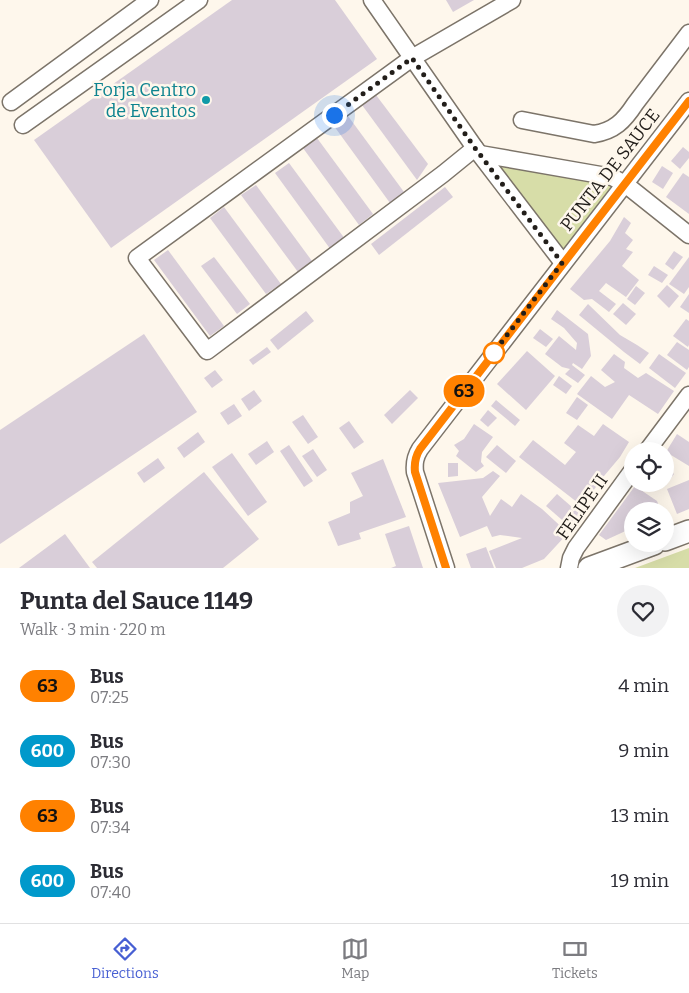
<!DOCTYPE html>
<meta charset="utf-8">
<style>
:root{--surface:#fff;--page:#f2f2f3;--text:#2b2b33;--muted:#7c7c81;--line:#e1e1e2;--accent:#475fd3}
body{margin:0;font-family:Bitter,serif;background:var(--page);color:var(--text);height:100vh;display:flex;flex-direction:column;font-size:19px;white-space:nowrap}
*{box-sizing:border-box;margin:0}
p{font-size:16px;color:var(--muted)}
.icon{flex:none;width:28px;height:28px;fill:none;stroke:currentColor;stroke-width:2;stroke-linecap:round;stroke-linejoin:round}
.map{position:relative;height:568px;overflow:hidden}
.details{display:flex;flex-direction:column;background:var(--surface);flex:1}
.details>*{flex:none}
.badge{padding:0 10px;border-radius:16px;font-size:18px;line-height:32px}
.buttons{position:absolute;left:624px;top:442px;display:grid;gap:10px}
.buttons a{display:grid;place-items:center;width:50px;height:50px;border-radius:50%;background:var(--surface);box-shadow:0 5px 20px #0002;font-size:25px}
.you{position:absolute;width:25px;height:25px;margin:-12px;border:4px solid #fff;border-radius:50%;background:#1a73e8;box-shadow:0 0 0 8px #1a73e833}
.map>.badge{position:absolute;translate:-50% -50%;box-shadow:0 0 0 2px #fff}
.round{display:grid;place-items:center;flex:none;width:52px;height:52px;border-radius:26px;background:var(--page)}
.summary{display:flex;align-items:center;justify-content:space-between;height:85px;padding:0 20px}
h1{font-size:24px;font-weight:700;line-height:38px}
ul{padding:0;list-style:none}
li{display:flex;align-items:center;gap:15px;height:65px;padding:0 20px}
li div{flex:1}
li b{display:block;font-size:19px}
li em{font-style:normal}
li .badge{min-width:55px;font-weight:700;text-align:center}
.tab-bar{display:flex;justify-content:space-around;align-items:center;height:70px;border-top:1px solid var(--line);background:var(--surface);font-size:14px;color:var(--muted)}
.tab-bar a{display:grid;justify-items:center;gap:2px}
.tab-bar .active{color:var(--accent)}
.map>svg:first-child{display:block}
.green{fill:#d7dda8}
.building{fill:#d9ced9}
.lines{fill:none;stroke-linecap:round;stroke-linejoin:round}
.minor-casing{stroke:#7c7469;stroke-width:19}
.major-casing{stroke:#7c7469;stroke-width:24}
.minor{stroke:#fff;stroke-width:16}
.major{stroke:#fff;stroke-width:21}
.line-casing{stroke:#fff;stroke-width:11}
.line{stroke:#ff8100;stroke-width:8}
.walk{stroke:#221e1a;stroke-width:5;stroke-dasharray:0 9}
.culture-dot{fill:#0f9aa8;stroke:#fef7ec;stroke-width:2}
.stop-dot{fill:#fff;stroke:#ff8100;stroke-width:2.5}
.labels{text-anchor:middle;dominant-baseline:central;stroke-width:5;stroke-linejoin:round;paint-order:stroke}
.culture-label{font-size:18px;fill:#0d838f;stroke:#fef7ec;text-anchor:end}
.street-label{font-size:18px;fill:#221e1a;stroke:#fef7ec}
</style>
<div class="map">
<svg width="689" height="568" viewBox="0 0 689 568">
<rect width="100%" height="100%" fill="#fef7ec"/>
<g class="green">
<path d="M480 154 625 184 563 263Z"/>
<path d="M689 548V568H635Z"/>
</g>
<g class="building">
<path d="M232 0H335L377 59 111 248 34 140Z"/>
<path d="M446 0H474L453 12Z"/>
<path d="M376 95 428 164 417 180 362 105Z"/>
<path d="M348 116 404 192 390 203 334 126Z"/>
<path d="M317 138 373 214 359 225 303 148Z"/>
<path d="M683 147 689 152V158L680 169 671 161Z"/>
<path d="M289 163 345 239 331 250 275 173Z"/>
<path d="M662 166 673 173 663 189 652 182Z"/>
<path d="M683 173 689 177V214L666 197Z"/>
<path d="M256 185 312 261 298 272 241 195Z"/>
<path d="M445 187 453 197 379 255 371 244Z"/>
<path d="M224 207 281 284 266 294 210 218Z"/>
<path d="M624 217 631 223 625 233 633 240 626 249 633 252 622 266 639 280 626 297 606 283 599 291 616 304 609 312 592 299 584 300 570 289 610 241Z"/>
<path d="M168 250 224 326 210 336 154 260Z"/>
<path d="M674 251 683 257 673 270 665 264Z"/>
<path d="M214 257 250 304 237 314 201 266Z"/>
<path d="M689 257V287L684 294 669 284Z"/>
<path d="M654 266 668 275 662 283 648 275Z"/>
<path d="M667 285 679 296 669 308 657 296Z"/>
<path d="M636 286 645 293 635 305 627 299Z"/>
<path d="M689 294V313L680 307Z"/>
<path d="M623 303 636 314 626 325 613 314Z"/>
<path d="M588 304 620 335 637 345 649 353 640 364 624 352 579 315Z"/>
<path d="M557 310 588 334 591 356 582 369 573 363 572 365 585 375 578 383 565 374 570 369 562 367 545 354 559 336 576 350 577 343 564 328 551 319Z"/>
<path d="M306 311 314 321 278 350 270 340Z"/>
<path d="M686 319 689 321V345L688 347 673 336Z"/>
<path d="M540 329 553 339 546 347 533 338Z"/>
<path d="M144 334 197 412 0 544V430Z"/>
<path d="M677 342 689 350V367L687 370 667 355Z"/>
<path d="M267 347 271 352 253 365 249 360Z"/>
<path d="M527 351 555 376 526 410 497 384Z"/>
<path d="M614 354 625 362 624 368 638 378 646 373 674 391 658 414 629 395 612 419 577 394 591 376 605 387 615 382 601 370Z"/>
<path d="M659 354 686 373 675 388 649 368Z"/>
<path d="M215 370 223 380 212 388 204 378Z"/>
<path d="M559 376 572 386 566 394 553 385Z"/>
<path d="M254 390 262 401 249 411 241 399Z"/>
<path d="M410 390 418 398 392 424 384 415Z"/>
<path d="M577 397 588 405 577 420 566 413Z"/>
<path d="M496 400 520 420 515 426 491 406Z"/>
<path d="M234 404 242 416 228 425 220 413Z"/>
<path d="M488 410 497 418 488 427 480 420Z"/>
<path d="M303 415 318 437 308 444 292 422Z"/>
<path d="M349 421 364 442 354 449 339 428Z"/>
<path d="M474 424 493 437 482 452 481 462 484 466 476 472 456 456 459 451 454 445 464 439Z"/>
<path d="M603 424 629 442 620 457 604 476 582 506 519 457 533 440 565 465 576 452 564 443 578 425 594 436Z"/>
<path d="M198 432 205 442 184 458 177 448Z"/>
<path d="M677 434 689 442V466L666 452Z"/>
<path d="M267 441 274 452 256 465 248 454Z"/>
<path d="M289 445 313 481 304 487 280 451Z"/>
<path d="M497 445 516 461 506 473 486 457Z"/>
<path d="M313 449 327 470 317 477 302 456Z"/>
<path d="M232 453 267 502 248 516 212 467Z"/>
<path d="M158 458 165 468 144 483 137 473Z"/>
<path d="M383 459 406 517 359 533 361 539 338 546 328 522 350 513V502L363 496 351 473Z"/>
<path d="M448 463H458V476L448 477Z"/>
<path d="M665 467 674 474 665 486 662 484H665Z"/>
<path d="M493 471 500 476 482 497 490 516 501 499 512 507 521 494 542 509 568 533 544 559 522 568H496L489 551 522 538 500 535 492 537 487 526 460 537 438 483 483 478Z"/>
<path d="M204 472 259 539 223 568H97L92 562Z"/>
<path d="M689 480V509L677 514 667 489Z"/>
<path d="M635 486 657 501 661 511H632V528L606 540 599 535Z"/>
<path d="M557 494 580 514 569 526 546 506Z"/>
<path d="M409 526 423 568H391L396 566 385 534Z"/>
<path d="M65 534 90 568H19Z"/>
<path d="M486 547 494 568H471L466 554Z"/>
</g>
<g class="lines">
<defs>
<g id="minor">
<path d="M372 0 475 148 563 263"/>
<path d="M11 102 150 0"/>
<path d="M522 120 594 134C614 131 624 121 635 104L689 33"/>
<path d="M23 125 199 0"/>
<path d="M475 148 443 174 207 351 137 258 412 58 512 0"/>
<path d="M480 154 612 177 625 184 689 235"/>
<path d="M647 451 689 395"/>
<path d="M446 568 415 472C414 463 415 457 420 449L689 101"/>
<path d="M569 568 571 558 576 548 632 471"/>
</g>
<g id="major">
<path d="M665 540 689 531"/>
<path d="M589 568 654 544"/>
</g>
</defs>
<use href="#minor" class="minor-casing"/>
<use href="#major" class="major-casing"/>
<use href="#minor" class="minor"/>
<use href="#major" class="major"/>
</g>
<g class="lines">
<defs>
<path id="line" d="M446 568 415 472C414 463 415 457 420 449L689 101"/>
</defs>
<use href="#line" class="line-casing"/>
<use href="#line" class="line"/>
<path class="walk" d="M334 115 412 58 475 148 562 263 491 356 494 353"/>
</g>
<circle class="culture-dot" cx="206" cy="100" r="5"/>
<circle class="stop-dot" cx="494" cy="353" r="10"/>
<g class="labels">
<g class="culture-label">
<text x="196" y="90">Forja Centro<tspan x="196" dy="21">de Eventos</tspan></text>
</g>
<g class="street-label">
<text transform="translate(610 170) rotate(-52)">PUNTA DE SAUCE</text>
<text transform="translate(582 507) rotate(-55)">FELIPE II</text>
</g>
</g>
</svg>
<div class="buttons">
<a><svg class="icon" aria-label="locate" viewBox="0 0 24 24"><circle cx="12" cy="12" r="6"/><path d="M12 2v4M12 18v4M2 12h4M18 12h4"/></svg></a>
<a><svg class="icon" aria-label="layers" viewBox="0 0 24 24"><path d="M12 4l9 5-9 5-9-5zM3 14l9 5 9-5"/></svg></a>
</div>
<div class="you" style="left:334px;top:115px"></div>
<b class="badge" style="left:464px;top:391px;background:#ff8100;color:#111">63</b>
</div>
<section class="details">
<div class="summary"><div><h1>Punta del Sauce 1149</h1><p>Walk · 3 min · 220 m</p></div><a class="round"><svg class="icon" aria-label="heart" viewBox="0 0 24 24"><path d="M12 20l-8-8c-3-5 5-10 8-4 3-6 11-1 8 4z"/></svg></a></div>
<ul>
<li><span class="badge" style="background:#ff8100;color:#111">63</span><div><b>Bus</b><p>07:25</p></div><em>4 min</em></li>
<li><span class="badge" style="background:#0099cb;color:#fff">600</span><div><b>Bus</b><p>07:30</p></div><em>9 min</em></li>
<li><span class="badge" style="background:#ff8100;color:#111">63</span><div><b>Bus</b><p>07:34</p></div><em>13 min</em></li>
<li><span class="badge" style="background:#0099cb;color:#fff">600</span><div><b>Bus</b><p>07:40</p></div><em>19 min</em></li>
</ul>
</section>
<nav class="tab-bar">
<a class="active"><svg class="icon" aria-label="directions" viewBox="0 0 24 24"><path d="M12 3l9 9-9 9-9-9zM9 14v-3h6M13 9l2 2-2 2"/></svg>Directions</a>
<a><svg class="icon" aria-label="map" viewBox="0 0 24 24"><path d="M3 6l6-2 6 2 6-2v14l-6 2-6-2-6 2zM9 4v14M15 6v14"/></svg>Map</a>
<a><svg class="icon" aria-label="tickets" viewBox="0 0 24 24"><path d="M3 7h18v10H3zM15 7v10"/></svg>Tickets</a>
</nav>
